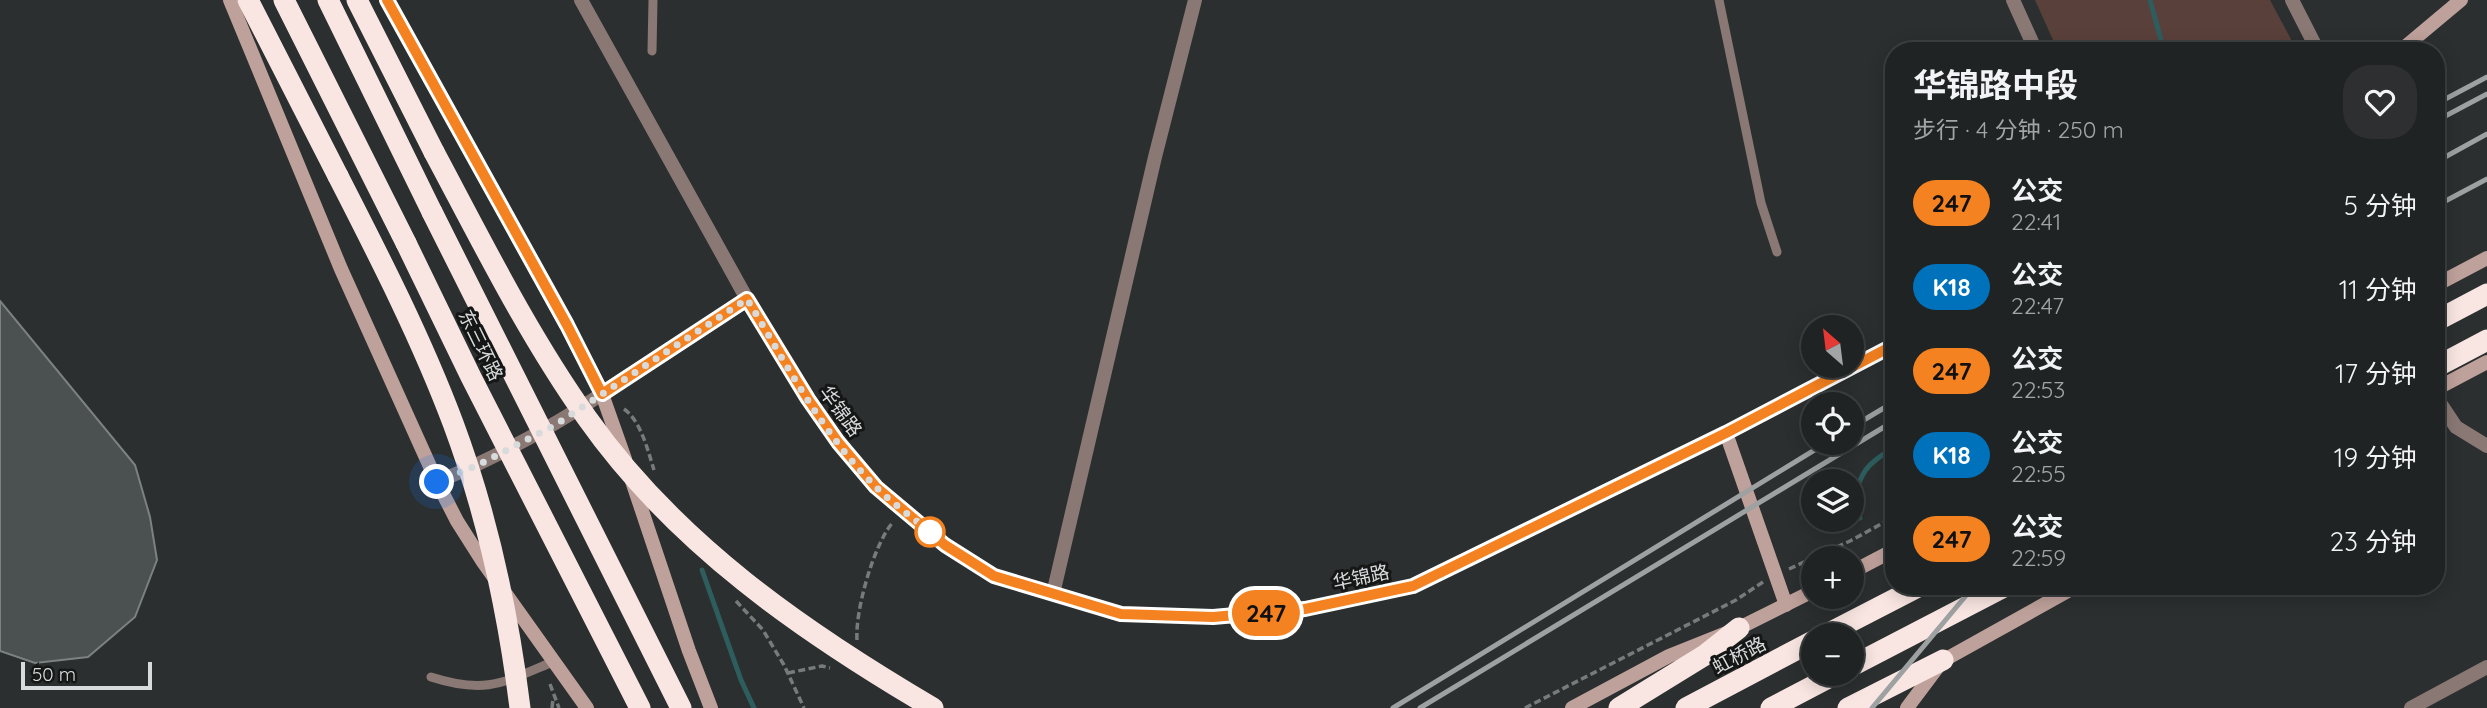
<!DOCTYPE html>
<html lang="zh">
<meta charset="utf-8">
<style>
:root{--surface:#202323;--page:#2d2f30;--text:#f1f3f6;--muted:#a2a4a6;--line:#3d4041}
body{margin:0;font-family:Quicksand,"Noto Sans SC",sans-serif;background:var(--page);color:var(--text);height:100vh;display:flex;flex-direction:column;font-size:26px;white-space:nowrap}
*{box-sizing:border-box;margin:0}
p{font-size:23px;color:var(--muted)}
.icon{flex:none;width:38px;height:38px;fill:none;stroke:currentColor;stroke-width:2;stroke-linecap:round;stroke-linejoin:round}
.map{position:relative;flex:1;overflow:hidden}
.drawer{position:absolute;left:1885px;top:42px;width:560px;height:553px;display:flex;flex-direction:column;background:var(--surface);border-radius:28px;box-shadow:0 4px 18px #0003,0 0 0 2px var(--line)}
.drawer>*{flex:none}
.badge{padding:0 14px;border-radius:23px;font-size:24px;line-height:46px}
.needle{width:46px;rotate:332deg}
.fabs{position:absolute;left:1801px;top:315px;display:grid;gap:14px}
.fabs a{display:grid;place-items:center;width:63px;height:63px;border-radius:50%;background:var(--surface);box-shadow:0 4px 18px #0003,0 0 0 2px var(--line);font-size:35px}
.scale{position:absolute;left:21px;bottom:18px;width:131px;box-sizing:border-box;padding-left:7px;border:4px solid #d8dbdb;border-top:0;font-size:19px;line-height:24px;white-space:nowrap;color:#d8dbdb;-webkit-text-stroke:5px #151716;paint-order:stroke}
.you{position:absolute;width:35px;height:35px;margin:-18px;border:5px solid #fff;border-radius:50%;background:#1a73e8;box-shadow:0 0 0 10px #1a73e833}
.map>.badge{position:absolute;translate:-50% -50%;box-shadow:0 0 0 4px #fff}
.round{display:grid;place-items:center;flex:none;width:74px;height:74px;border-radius:28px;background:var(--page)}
.headline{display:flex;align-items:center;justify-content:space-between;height:119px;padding:0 28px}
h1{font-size:33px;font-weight:700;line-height:52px}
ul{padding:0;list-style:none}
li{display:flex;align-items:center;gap:21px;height:84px;padding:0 28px}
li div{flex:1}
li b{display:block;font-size:26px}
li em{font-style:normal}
li .badge{min-width:77px;font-weight:700;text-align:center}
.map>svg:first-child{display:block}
.green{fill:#5a403a}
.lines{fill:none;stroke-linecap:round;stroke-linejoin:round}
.stream{stroke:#2d5d5d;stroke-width:5}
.building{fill:#4b5050;stroke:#7c8181;stroke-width:2}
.path{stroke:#787b7b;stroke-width:3.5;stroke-dasharray:7 3.5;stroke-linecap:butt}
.lane{stroke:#8a7874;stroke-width:9}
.street{stroke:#8a7874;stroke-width:14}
.secondary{stroke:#bfa19b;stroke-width:14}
.highway{stroke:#f9e6e2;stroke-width:21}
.rail{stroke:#9ea1a1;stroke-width:5}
.highway-bridge{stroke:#f9e6e2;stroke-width:21}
.line-casing{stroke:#fff;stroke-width:16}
.line{stroke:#f58220;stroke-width:10}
.walk{stroke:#d8dbdb;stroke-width:7;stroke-dasharray:0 12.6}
.stop-dot{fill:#fff;stroke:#f58220;stroke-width:3.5}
.labels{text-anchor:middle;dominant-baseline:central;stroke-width:6;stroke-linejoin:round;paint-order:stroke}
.street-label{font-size:19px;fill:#d8dbdb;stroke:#151716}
</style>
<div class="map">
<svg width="2487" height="708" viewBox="0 0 2487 708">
<rect width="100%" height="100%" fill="#2b2f2f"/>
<path class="green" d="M2035 0H2270L2293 43 2291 51H2058Z"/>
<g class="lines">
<g class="stream">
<path d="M2150 0 2164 51"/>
<path d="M1860 518 1852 503C1861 473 1865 464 1894 448"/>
<path d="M702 570 741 680 754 708"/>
</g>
</g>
<path class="building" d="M0 301 135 465 150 517 157 560 135 617 88 657 35 663 0 651Z"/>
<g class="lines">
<g class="path">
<path d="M624 409C641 421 648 451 654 470"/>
<path d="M1789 569 1850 541 1894 517"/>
<path d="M736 601 763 630 784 665 804 708"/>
<path d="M857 640C855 610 874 544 893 522"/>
<path d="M788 673 822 666 830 668"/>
<path d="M550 684 559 708"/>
<path d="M552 708 553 699"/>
<path d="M1525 708 1736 600 1763 582"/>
</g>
<g class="lane">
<path d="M1719 0 1761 203 1777 252"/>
<path d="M652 51 653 0"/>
<path d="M431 677C487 695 504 682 555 661"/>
</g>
<g class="street">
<path d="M581 0 747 299"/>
<path d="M2013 0 2036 51"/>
<path d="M2292 0 2318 51"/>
<path d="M2436 397 2456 427 2487 446"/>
<path d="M437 482C495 458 549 429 602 394"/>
<path d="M1053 594 1155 157 1195 0"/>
<path d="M2411 708 2487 667"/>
</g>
<g class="secondary">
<path d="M230 0 341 269 437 482 457 521 483 562 587 708"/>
<path d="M387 0 578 346 602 394 625 459"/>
<path d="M2400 51 2461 0"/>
<path d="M2436 285 2487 258"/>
<path d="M2436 389 2487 362"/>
<path d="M602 394 747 299 808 399 838 442 876 487 945 545 994 576 1121 614 1213 617 1305 609 1413 586 1726 433 1894 345"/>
<path d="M1726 433 1786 605"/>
<path d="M631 478 689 651 711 708"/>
<path d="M1852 572 1894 550"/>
<path d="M1937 664 2077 586"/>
<path d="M1572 708 1669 656 1739 628 1813 591"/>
<path d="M1907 708 1940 664"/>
</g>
<g class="highway">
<path d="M248 0 338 176"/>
<path d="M284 0 406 243"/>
<path d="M328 0 432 212"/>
<path d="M357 0 434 152"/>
<path d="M2436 321 2487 294"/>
<path d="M2436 367 2487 340"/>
<path d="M1825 635 1920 586"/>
<path d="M1852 666 2006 586"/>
<path d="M1619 708 1705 655 1739 628"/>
<path d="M1686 708 1813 641"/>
<path d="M1771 708 1836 674"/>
<path d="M1848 708 1943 660"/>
</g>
<g class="rail">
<path d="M2436 104 2487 77"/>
<path d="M2436 121 2487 94"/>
<path d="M2436 162 2487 134"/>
<path d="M2436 206 2487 179"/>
<path d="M1852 427 1894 402"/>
<path d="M1393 708 1826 443"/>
<path d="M1420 708 1894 421"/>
<path d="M1872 708 1974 586"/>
</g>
<g class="highway-bridge">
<path d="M434 152C482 242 528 335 587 418 676 544 802 631 933 708"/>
<path d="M338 176C379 256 421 338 453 423 487 514 508 611 520 708"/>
<path d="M432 212 681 708"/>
<path d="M406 243 471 377 640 708"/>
</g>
</g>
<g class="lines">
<defs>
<path id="line" d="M387 0 567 325 602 394 747 299 808 399 838 442 876 487 945 545 994 576 1121 614 1213 617 1305 609 1413 586 1726 433 1894 345"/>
</defs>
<use href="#line" class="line-casing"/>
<use href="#line" class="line"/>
<path class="walk" d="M437 482 480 464 555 425 747 299C786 363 822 434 876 487 892 503 912 517 930 532"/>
</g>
<circle class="stop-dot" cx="930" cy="532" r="14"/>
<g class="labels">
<g class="street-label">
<text transform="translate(481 345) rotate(64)">东三环路</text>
<text transform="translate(841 411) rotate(54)">华锦路</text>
<text transform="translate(1361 577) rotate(-12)">华锦路</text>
<text transform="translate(1739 655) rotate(-28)">虹桥路</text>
</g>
</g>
</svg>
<div class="fabs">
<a><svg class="needle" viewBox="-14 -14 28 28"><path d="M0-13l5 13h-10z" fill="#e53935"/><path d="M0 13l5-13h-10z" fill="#a2a4a6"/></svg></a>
<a><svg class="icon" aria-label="locate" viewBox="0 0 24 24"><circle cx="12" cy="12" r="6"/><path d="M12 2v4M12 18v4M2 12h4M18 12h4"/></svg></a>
<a><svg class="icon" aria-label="layers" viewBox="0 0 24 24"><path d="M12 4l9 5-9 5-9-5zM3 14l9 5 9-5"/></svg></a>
<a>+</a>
<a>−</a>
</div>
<div class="scale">50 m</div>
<div class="you" style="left:437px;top:482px"></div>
<b class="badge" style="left:1266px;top:613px;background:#f58220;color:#111">247</b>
<section class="drawer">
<div class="headline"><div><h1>华锦路中段</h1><p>步行 · 4 分钟 · 250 m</p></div><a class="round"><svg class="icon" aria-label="heart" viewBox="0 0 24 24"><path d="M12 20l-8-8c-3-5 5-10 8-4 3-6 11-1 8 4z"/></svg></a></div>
<ul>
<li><span class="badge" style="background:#f58220;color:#111">247</span><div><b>公交</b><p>22:41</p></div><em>5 分钟</em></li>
<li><span class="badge" style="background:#0072bc;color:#fff">K18</span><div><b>公交</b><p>22:47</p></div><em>11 分钟</em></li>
<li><span class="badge" style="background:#f58220;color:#111">247</span><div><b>公交</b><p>22:53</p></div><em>17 分钟</em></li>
<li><span class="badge" style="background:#0072bc;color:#fff">K18</span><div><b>公交</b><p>22:55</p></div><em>19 分钟</em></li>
<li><span class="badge" style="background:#f58220;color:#111">247</span><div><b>公交</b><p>22:59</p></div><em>23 分钟</em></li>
</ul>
</section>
</div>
